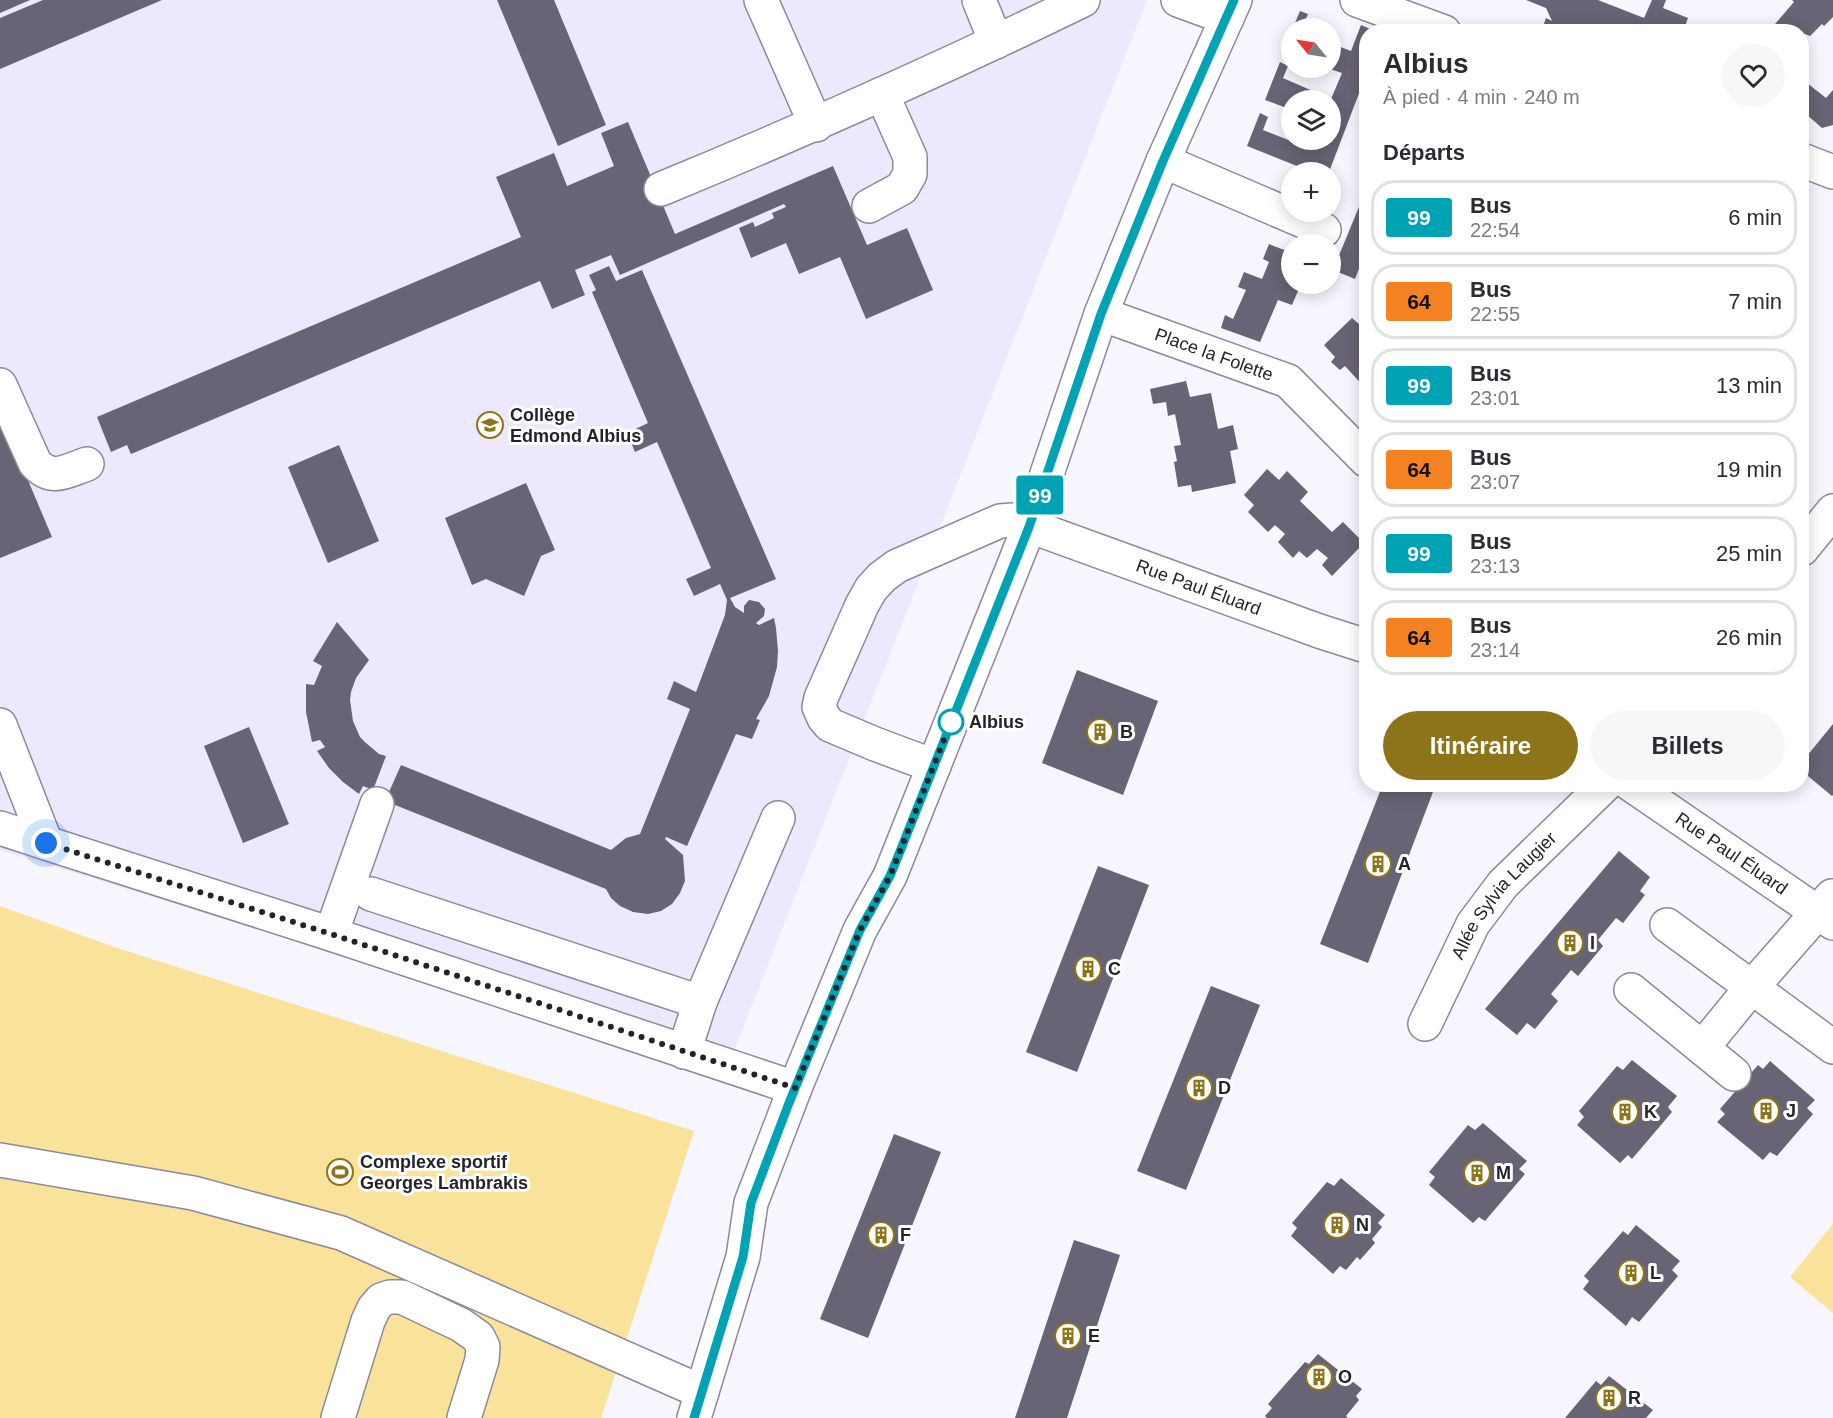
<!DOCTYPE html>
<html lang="fr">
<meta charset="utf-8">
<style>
:root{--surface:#fff;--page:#f7f7f7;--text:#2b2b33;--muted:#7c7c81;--line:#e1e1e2;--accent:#8e7418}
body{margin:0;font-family:Arial,sans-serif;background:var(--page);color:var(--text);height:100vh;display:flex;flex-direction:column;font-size:22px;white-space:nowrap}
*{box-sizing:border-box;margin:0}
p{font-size:20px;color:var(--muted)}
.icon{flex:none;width:33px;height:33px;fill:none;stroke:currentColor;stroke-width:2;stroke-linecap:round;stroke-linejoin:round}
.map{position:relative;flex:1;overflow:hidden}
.details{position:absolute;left:1359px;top:24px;width:450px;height:768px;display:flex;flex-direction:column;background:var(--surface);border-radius:24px;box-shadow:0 3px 15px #0003}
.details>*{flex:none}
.badge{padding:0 12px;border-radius:4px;font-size:21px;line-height:39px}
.needle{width:39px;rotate:300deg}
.controls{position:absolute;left:1281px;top:18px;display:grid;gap:12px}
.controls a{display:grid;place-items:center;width:60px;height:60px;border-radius:50%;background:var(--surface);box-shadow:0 3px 15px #0003;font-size:30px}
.you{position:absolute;width:30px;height:30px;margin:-15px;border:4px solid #fff;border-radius:50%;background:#1a73e8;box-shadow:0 0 0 9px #1a73e833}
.map>.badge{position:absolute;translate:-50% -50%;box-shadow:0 0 0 3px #fff}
h2{padding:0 24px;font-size:22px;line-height:54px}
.round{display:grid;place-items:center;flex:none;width:63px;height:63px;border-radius:32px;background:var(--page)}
.head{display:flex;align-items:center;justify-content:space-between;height:102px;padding:0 24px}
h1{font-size:28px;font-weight:800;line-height:45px}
.primary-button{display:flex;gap:12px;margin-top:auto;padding:12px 24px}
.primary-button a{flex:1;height:69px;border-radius:36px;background:var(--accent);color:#fff;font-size:24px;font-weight:800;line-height:69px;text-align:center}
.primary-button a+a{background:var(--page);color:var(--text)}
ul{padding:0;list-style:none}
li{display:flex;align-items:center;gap:18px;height:75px;margin:0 12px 9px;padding:0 12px;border:3px solid var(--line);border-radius:24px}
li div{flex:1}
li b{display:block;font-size:22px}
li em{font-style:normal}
li .badge{min-width:66px;font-weight:700;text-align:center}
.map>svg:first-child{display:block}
.built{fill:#ede8fe}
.green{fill:#f9e29a}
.building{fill:#686475}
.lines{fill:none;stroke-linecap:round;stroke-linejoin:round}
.minor-casing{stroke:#8d889a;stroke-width:36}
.minor{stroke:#fff;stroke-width:33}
.line-casing{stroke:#fff;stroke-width:14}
.line{stroke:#00a3b4;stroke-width:9}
.walk{stroke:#25232a;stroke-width:6;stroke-dasharray:0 10.8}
.stop-dot{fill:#fff;stroke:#00a3b4;stroke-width:3}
.labels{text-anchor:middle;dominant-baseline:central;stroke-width:6;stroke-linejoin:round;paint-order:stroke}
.street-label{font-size:18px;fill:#25232a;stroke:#fff}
.poi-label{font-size:18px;font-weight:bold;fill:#25232a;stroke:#fff;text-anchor:start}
.stop-label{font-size:18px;font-weight:bold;fill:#25232a;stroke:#fff;text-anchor:start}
</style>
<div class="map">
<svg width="1833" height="1418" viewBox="0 0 1833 1418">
<rect width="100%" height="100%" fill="#f7f5fd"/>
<path class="built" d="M0 0H1147L725 1074 0 850Z"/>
<g class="green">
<path d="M0 906 114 947 694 1131 601 1418H0Z"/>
<path d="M1833 1224V1313L1790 1277Z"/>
</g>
<g class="building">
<path d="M0 0H30L0 13Z"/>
<path d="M43 0H162L0 69V18Z"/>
<path d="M497 0H554L606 125 558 146Z"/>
<path d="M1526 0H1598L1644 18 1652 0H1666L1663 8 1688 18 1683 32H1605L1591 26 1577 31 1573 29 1572 32H1541L1546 18 1552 21 1546 8Z"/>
<path d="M1792 0H1833V17L1824 26 1822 24 1810 36 1802 33V32H1796L1775 24 1794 2Z"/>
<path d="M1300 11 1308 14 1302 28H1293Z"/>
<path d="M1361 25 1377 32H1366V75L1329 172H1312L1247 146 1260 113 1268 117 1263 130 1311 149 1315 140H1330V100H1292V110L1265 100 1280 62 1288 66 1283 78 1331 99 1342 73 1330 69V43L1351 51Z"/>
<path d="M1291 34H1292V53L1285 50Z"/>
<path d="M1802 79 1826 98 1833 90V125L1822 128 1806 114 1802 115Z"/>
<path d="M628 122 675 234 833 166 867 245 907 228 933 290 866 319 840 257 799 274 786 243 751 258 739 228 753 222 755 227 774 218 772 213 786 207 784 204 620 275 611 255 575 270 585 295 552 309 540 281 131 454 127 445 111 452 97 417 521 237 496 177 554 153 567 186 614 166 601 133Z"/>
<path d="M1366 123V143L1359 140Z"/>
<path d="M1361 202 1366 204V251L1355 279 1333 270Z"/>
<path d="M1269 244 1292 253V284H1301L1292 305 1278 300 1260 342 1221 328 1225 315 1233 319 1246 290 1238 287 1244 272 1262 279 1269 262 1263 259Z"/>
<path d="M609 266 616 281 642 270 776 579 730 598 735 607 744 613V606L749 600 759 602 765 609 764 616 756 623 759 625 774 618 776 628 778 651 777 667 769 696 756 719 760 720 752 739 736 734 687 846 666 837 665 839 683 855 685 881 680 893 672 904 661 911 648 914 633 912 620 906 611 898 606 889 385 801 401 765 611 850 626 838 640 834 690 709 667 699 674 681 696 692 725 615 727 600 720 584 694 596 686 579 711 568 657 442 635 452 627 433 648 423 592 292 596 290 589 275Z"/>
<path d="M1366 317V389L1345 366 1340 370 1331 362 1335 357 1324 345 1352 318 1359 324Z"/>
<path d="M1186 381 1190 397 1211 393 1218 429 1233 425 1238 449 1230 451 1236 483 1192 492 1191 485 1178 487 1174 462 1177 461 1174 446 1181 445 1175 414 1168 416 1166 402 1153 404 1150 389Z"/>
<path d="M0 414 52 537 0 558Z"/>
<path d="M339 445 379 541 328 563 288 467Z"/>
<path d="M1267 469 1279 480 1287 471 1308 492 1300 501 1332 532 1343 522 1364 543 1332 576 1322 565 1328 558 1317 549 1307 558 1299 551 1293 558 1278 542 1285 534 1275 525 1268 532 1248 512 1254 505 1244 495Z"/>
<path d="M526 483 555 550 541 556 524 596 486 579 472 585 445 518Z"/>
<path d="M337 622 369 660 356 678 351 692 350 700 353 721 360 737 366 743 379 754 386 756 373 790 363 786 359 794 343 782 329 768 317 751 325 747 320 740 312 742 306 712V684L314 685 322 666 313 661Z"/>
<path d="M1077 670 1158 701 1123 795 1042 763Z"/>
<path d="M1833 724V795L1832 796 1802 771V762Z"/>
<path d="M249 727 289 824 243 843 204 746Z"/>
<path d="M1383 784H1436L1368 963 1320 944Z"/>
<path d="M1619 851 1650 877 1640 891 1645 895 1623 923 1616 918 1598 940 1603 946 1578 976 1571 970 1551 994 1558 1001 1535 1029 1527 1023 1517 1035 1485 1009Z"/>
<path d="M1098 866 1149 885 1077 1072 1026 1052Z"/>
<path d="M1211 986 1260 1005 1186 1190 1137 1171Z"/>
<path d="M1632 1060 1677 1096 1668 1107 1672 1112 1632 1159 1628 1155 1620 1163 1577 1125 1584 1117 1579 1111 1617 1066 1623 1070Z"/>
<path d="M1770 1061 1815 1100 1807 1108 1813 1114 1777 1156 1770 1152 1763 1160 1717 1122 1725 1114 1720 1109 1758 1065 1763 1069Z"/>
<path d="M1483 1123 1527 1161 1519 1169 1525 1174 1485 1221 1479 1217 1473 1223 1429 1185 1435 1177 1429 1172 1468 1125 1475 1130Z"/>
<path d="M894 1134 941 1152 868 1338 820 1319Z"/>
<path d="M1341 1178 1385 1215 1378 1223 1382 1227 1372 1239 1375 1243 1360 1260 1357 1257 1346 1270 1340 1266 1333 1274 1291 1236 1297 1228 1292 1223 1327 1182 1334 1186Z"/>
<path d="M1636 1225 1680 1261 1672 1270 1678 1276 1639 1322 1632 1317 1626 1326 1583 1289 1589 1281 1584 1276 1623 1231 1628 1235Z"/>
<path d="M1074 1240 1120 1255 1067 1418H1015Z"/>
<path d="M1318 1354 1362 1389 1356 1396 1359 1400 1346 1416 1348 1418H1267L1265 1416 1272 1408 1268 1404 1305 1362 1309 1364Z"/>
<path d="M1609 1376 1653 1410 1646 1418H1565L1596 1381 1601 1385Z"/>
</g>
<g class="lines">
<defs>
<g id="minor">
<path d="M761 0 816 125"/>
<path d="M979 0 996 42"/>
<path d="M1178 0 1227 18"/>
<path d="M1357 0 1444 32"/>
<path d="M1802 160 1833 172"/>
<path d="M1163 161 1324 230"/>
<path d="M661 189C804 130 944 68 1083 0"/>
<path d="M869 206 902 188 910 174V157L882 94"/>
<path id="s1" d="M1101 314 1288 381 1366 460"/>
<path d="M0 385 35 463C52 482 66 471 87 464"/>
<path d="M1802 549 1833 511"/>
<path d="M0 725 46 843 331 934 795 1088"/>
<path id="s2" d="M934 766 875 744 830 725 824 718 819 707 821 698 862 605 871 589 882 577 897 566 1000 521 1013 520 1319 631 1366 646"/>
<path id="s3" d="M1630 784 1833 923"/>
<path d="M0 828 46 843"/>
<path d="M371 894 700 1002"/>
<path d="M1667 925 1833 1047"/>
<path d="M331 934 377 804"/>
<path d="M1631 990 1734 1074"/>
<path id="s4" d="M1425 1024 1473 924 1503 884 1606 784"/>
<path d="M1702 1048 1752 987 1832 896"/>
<path d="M684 1052 700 1002 778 818"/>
<path d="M0 1160 193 1193 341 1233 702 1392"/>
<path d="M338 1418 368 1321 374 1308 381 1300 390 1297H402L461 1325 478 1337 483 1347 482 1360 464 1418"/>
<path d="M694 1418 743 1257 751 1203 795 1088 860 930 890 876 1029 527 1101 314 1163 161 1235 0"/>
</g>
</defs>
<use href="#minor" class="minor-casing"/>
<use href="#minor" class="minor"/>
</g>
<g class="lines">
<defs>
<path id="line" d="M694 1418 743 1257 751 1203 789 1103 860 930 890 876 899 854 1029 527 1101 314 1163 161 1234 0"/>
</defs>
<use href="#line" class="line-casing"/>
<use href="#line" class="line"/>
<path class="walk" d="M46 843 331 934 795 1088 860 930 890 876 951 722"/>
</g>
<defs>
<symbol id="school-ring" viewBox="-11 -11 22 22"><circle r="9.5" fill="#fff" stroke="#8e7418" stroke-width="1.5"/><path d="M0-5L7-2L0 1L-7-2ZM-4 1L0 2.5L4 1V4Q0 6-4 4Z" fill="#8e7418"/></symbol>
<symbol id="building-ring" viewBox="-11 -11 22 22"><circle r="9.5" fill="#fff" stroke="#8e7418" stroke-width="1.5"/><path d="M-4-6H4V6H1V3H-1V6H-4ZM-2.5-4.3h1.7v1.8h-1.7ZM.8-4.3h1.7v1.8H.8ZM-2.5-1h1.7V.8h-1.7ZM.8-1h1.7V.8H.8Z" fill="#8e7418"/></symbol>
<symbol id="stadium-ring" viewBox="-11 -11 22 22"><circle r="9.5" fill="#fff" stroke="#8e7418" stroke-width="1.5"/><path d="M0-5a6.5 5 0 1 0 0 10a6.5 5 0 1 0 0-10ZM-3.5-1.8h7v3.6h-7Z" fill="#8e7418"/></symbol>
</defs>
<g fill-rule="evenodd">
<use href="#school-ring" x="475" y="410" width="30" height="30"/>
<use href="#building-ring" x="1085" y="717" width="30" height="30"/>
<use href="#building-ring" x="1363" y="849" width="30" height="30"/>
<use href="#building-ring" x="1555" y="928" width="30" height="30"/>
<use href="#building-ring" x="1073" y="954" width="30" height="30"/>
<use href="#building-ring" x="1184" y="1073" width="30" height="30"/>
<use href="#building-ring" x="1751" y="1096" width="30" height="30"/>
<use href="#building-ring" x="1610" y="1097" width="30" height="30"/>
<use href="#stadium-ring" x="325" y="1157" width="30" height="30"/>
<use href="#building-ring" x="1462" y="1158" width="30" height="30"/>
<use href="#building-ring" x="1322" y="1210" width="30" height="30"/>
<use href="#building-ring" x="866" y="1220" width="30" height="30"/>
<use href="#building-ring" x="1616" y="1258" width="30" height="30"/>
<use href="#building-ring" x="1053" y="1321" width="30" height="30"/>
<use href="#building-ring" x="1304" y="1362" width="30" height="30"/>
<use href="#building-ring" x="1594" y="1383" width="30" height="30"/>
</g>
<circle class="stop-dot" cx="951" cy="722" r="12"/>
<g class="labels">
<g class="street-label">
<text stroke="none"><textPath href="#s1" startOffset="120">Place la Folette</textPath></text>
<text stroke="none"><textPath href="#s2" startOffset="620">Rue Paul Éluard</textPath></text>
<text stroke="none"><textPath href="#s3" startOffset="123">Rue Paul Éluard</textPath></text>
<text stroke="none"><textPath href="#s4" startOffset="152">Allée Sylvia Laugier</textPath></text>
</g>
<g class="poi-label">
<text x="510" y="415">Collège<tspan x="510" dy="21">Edmond Albius</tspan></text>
<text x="1120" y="732">B</text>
<text x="1398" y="864">A</text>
<text x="1590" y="943">I</text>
<text x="1108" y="969">C</text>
<text x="1218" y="1088">D</text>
<text x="1786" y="1111">J</text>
<text x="1644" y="1112">K</text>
<text x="360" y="1162">Complexe sportif<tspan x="360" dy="21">Georges Lambrakis</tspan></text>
<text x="1496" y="1173">M</text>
<text x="1356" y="1225">N</text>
<text x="900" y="1235">F</text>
<text x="1650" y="1273">L</text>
<text x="1088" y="1336">E</text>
<text x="1338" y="1377">O</text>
<text x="1628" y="1398">R</text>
</g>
<g class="stop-label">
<text x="969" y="722">Albius</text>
</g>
</g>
</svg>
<div class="controls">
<a><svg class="needle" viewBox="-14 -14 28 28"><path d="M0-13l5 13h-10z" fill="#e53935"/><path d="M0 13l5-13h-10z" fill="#7c7c81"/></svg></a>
<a><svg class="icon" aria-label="layers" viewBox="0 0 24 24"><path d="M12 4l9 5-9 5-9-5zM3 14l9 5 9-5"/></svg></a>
<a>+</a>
<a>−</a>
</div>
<div class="you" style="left:46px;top:843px"></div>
<b class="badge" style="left:1040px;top:495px;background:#00a3b4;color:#fff">99</b>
<section class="details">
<div class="head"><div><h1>Albius</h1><p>À pied · 4 min · 240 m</p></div><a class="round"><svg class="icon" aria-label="heart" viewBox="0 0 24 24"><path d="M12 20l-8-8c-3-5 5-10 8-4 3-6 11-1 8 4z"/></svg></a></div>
<h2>Départs</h2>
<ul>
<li><span class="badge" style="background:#00a3b4;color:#fff">99</span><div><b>Bus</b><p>22:54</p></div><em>6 min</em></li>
<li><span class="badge" style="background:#f58220;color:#111">64</span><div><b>Bus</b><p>22:55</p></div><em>7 min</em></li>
<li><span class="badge" style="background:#00a3b4;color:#fff">99</span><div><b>Bus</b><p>23:01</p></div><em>13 min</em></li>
<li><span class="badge" style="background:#f58220;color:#111">64</span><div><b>Bus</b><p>23:07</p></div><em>19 min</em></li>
<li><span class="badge" style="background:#00a3b4;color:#fff">99</span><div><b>Bus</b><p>23:13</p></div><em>25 min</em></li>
<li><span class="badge" style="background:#f58220;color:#111">64</span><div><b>Bus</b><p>23:14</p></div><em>26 min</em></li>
</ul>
<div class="primary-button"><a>Itinéraire</a><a>Billets</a></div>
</section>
</div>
